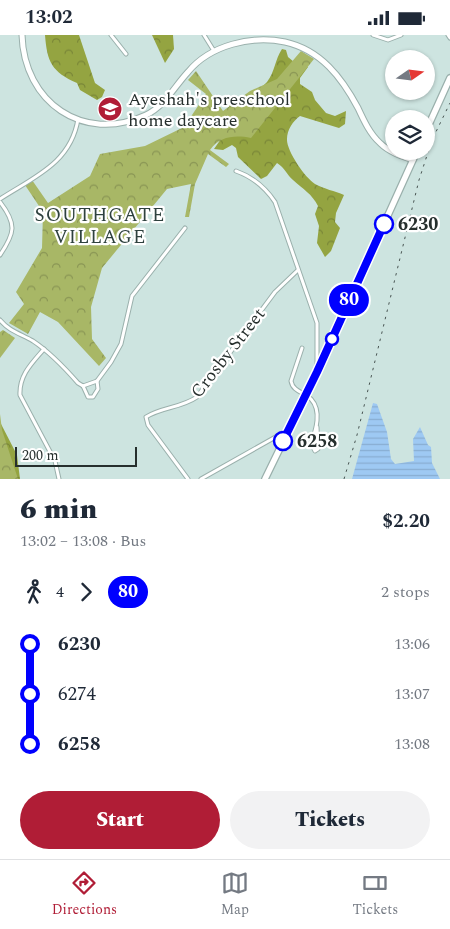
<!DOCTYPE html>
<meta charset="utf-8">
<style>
:root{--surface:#fff;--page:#f2f2f3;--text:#1f2937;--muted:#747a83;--line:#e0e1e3;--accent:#b01d36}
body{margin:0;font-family:Spectral,serif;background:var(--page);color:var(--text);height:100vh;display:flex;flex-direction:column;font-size:19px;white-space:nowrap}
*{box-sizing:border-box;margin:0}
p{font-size:16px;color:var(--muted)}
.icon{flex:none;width:28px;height:28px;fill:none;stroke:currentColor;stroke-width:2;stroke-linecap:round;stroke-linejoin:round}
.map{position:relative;height:444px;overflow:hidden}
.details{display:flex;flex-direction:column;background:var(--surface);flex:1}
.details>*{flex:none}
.badge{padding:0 10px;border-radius:16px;font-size:18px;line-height:32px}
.needle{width:32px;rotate:76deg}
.tools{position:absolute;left:385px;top:15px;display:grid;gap:10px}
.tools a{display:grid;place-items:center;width:50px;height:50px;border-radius:50%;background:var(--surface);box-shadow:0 1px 4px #0004;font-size:25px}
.scale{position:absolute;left:15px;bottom:12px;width:122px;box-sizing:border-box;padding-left:5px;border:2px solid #262f2d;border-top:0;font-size:14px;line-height:18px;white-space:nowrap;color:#262f2d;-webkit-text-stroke:4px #fff;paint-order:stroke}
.map>.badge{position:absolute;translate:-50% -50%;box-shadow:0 0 0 2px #fff}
.legs{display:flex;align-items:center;gap:8px;height:55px;padding:0 20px;font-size:16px}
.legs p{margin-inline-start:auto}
.summary{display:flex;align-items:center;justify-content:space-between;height:85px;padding:0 20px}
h1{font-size:28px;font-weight:800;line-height:38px}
.action{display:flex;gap:10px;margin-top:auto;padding:10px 20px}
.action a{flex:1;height:58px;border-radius:30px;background:var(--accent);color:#fff;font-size:20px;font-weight:800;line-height:58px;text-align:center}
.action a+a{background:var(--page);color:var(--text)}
ul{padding:0 20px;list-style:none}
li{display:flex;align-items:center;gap:18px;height:50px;font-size:19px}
li i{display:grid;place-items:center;width:8px;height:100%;margin:0 6px;background:currentColor}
li i::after{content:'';width:12px;height:12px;margin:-6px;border:4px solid;border-radius:50%;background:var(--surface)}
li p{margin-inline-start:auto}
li:first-child i{background:linear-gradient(#0000 50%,currentColor 0)}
li:last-child i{background:linear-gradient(currentColor 50%,#0000 0)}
.status{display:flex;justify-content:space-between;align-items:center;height:35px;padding:0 25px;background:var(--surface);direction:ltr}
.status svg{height:14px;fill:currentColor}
.menu{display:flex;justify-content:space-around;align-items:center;height:70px;border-top:1px solid var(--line);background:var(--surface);font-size:14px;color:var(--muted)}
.menu a{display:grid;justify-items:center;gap:2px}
.menu .on{color:var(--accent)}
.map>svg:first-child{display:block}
.forest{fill:url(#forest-crowns)}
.park{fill:url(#park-crowns)}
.water{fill:url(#water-rules)}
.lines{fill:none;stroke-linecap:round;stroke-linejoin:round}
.street-casing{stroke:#9ab0ac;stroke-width:5}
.secondary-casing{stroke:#9ab0ac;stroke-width:7}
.primary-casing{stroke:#9ab0ac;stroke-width:8}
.street{stroke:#fff;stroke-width:3}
.secondary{stroke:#fff;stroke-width:5}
.primary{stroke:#fff;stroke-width:5.5}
.rail{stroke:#485452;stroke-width:1;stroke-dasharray:2.5 5;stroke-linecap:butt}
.line-1-casing{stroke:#fff;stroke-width:11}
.line-1{stroke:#00f;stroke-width:8}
.stop-1-dot{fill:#fff;stroke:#00f;stroke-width:2.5}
.labels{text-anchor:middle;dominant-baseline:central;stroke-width:4.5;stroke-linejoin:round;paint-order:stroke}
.poi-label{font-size:18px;fill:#262f2d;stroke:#fff;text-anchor:start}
.stop-label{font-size:18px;font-weight:bold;fill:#262f2d;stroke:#fff;text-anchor:start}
.street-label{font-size:18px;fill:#262f2d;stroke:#fff}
.neighbourhood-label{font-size:19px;letter-spacing:1px;fill:#2e413e;stroke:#fff}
</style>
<div class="status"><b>13:02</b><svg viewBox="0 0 49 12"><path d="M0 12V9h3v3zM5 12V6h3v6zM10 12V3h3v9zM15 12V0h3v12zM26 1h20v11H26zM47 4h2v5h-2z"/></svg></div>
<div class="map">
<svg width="450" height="444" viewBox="0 0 450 444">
<defs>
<pattern id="forest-crowns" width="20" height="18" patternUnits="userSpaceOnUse" patternTransform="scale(1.25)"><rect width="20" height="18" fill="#94a441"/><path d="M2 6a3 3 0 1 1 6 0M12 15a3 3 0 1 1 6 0" fill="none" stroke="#798637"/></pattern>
<pattern id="park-crowns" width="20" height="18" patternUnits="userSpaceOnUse" patternTransform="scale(1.25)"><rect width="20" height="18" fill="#a8b766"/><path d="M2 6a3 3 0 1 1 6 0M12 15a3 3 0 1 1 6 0" fill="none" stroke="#899554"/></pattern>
<pattern id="water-rules" width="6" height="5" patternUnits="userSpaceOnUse" patternTransform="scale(1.25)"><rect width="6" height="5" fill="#9ec9f3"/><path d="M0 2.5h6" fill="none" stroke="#88add1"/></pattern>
</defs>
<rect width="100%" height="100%" fill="#cde4e0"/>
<g class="forest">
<path d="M45 0H79L95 48 105 55 102 62 97 65 80 55 77 48C52 37 47 27 45 0Z"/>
<path d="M152 0H173L174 14 165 28Z"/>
<path d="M282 14 286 15 288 22 300 32 303 30 308 32 300 43V49L312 57 315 65 326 78 335 81 346 76 345 89 339 93 300 81C293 86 287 95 287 104 286 115 305 143 315 149 324 154 335 156 344 160L336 178 335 187 340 193 331 216 325 222 317 208 319 191 315 179 318 171C312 159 303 154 293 145 287 140 285 133 277 128L267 141 261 144 238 122 236 113 232 110 223 115 214 114 223 101 228 72C239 58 255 60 267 47 275 37 275 24 282 14Z"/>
<path d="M0 387 17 420 20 444H0Z"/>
</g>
<g class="park">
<path d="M301 16 314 24 251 103C235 100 220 101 210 115L229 129 226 132 208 119 195 149 189 182H185L191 149 167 154 102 233 91 272 92 304 106 323 99 331 58 287 40 277 28 299 9 288 24 269 16 257 42 213 43 177 25 150 32 145 48 168 90 141 100 119 145 111 184 92 206 59 188 45 196 36 223 76 250 56 277 44Z"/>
<path d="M3 295 15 303 0 323V297Z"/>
<path d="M0 379 2 395 18 444H0Z"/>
</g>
<path class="water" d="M373 368 377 369 387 397 391 424 395 429 414 426 413 404 420 392 428 410 431 412 432 428 440 444H352Z"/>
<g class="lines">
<defs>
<g id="street">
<path d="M111 0 126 19"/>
<path d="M204 0 214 16"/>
<path d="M373 0 388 5 401 0"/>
<path d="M448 0 450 3"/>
<path d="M236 136C253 142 265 152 275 167L317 288V334"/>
<path d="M0 164C34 142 71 128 78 84"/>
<path d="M0 167C17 189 15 198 0 220"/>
<path d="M0 285C9 296 21 299 33 306 51 318 64 332 78 348L83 351 97 346 111 327 121 309 132 261 185 193"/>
<path d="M302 313 291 346C293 357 304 357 311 364 322 376 316 395 311 408L315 416 318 414 317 392"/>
<path d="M44 314C32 328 19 340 20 360L55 426 59 444"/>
<path d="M83 351 88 362H93L98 354 97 346"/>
<path d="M188 444 148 390 146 382C162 372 181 373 197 362L275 257 298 235"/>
<path d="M201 444 288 395"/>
</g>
<g id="secondary">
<path d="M22 0C24 67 83 109 146 80 165 71 174 52 188 37 210 10 252 0 285 7 321 15 342 43 358 73 364 86 370 99 380 108 389 117 401 121 413 125"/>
<path d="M401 120 416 116"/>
</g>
<g id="primary">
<path d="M426 96 450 43"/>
<path d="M265 444 317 337 417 116"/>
</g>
</defs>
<use href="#street" class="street-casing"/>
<use href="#secondary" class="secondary-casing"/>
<use href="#primary" class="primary-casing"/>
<use href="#street" class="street"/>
<use href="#secondary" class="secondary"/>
<use href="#primary" class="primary"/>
<path class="rail" d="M344 444 357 400 419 145 432 105 450 68"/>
</g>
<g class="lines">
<defs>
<path id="line-1" d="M283 406 317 337 384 189"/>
</defs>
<use href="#line-1" class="line-1-casing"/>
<use href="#line-1" class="line-1"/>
</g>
<defs>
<symbol id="school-disc" viewBox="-11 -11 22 22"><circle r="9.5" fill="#b01d36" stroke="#fff"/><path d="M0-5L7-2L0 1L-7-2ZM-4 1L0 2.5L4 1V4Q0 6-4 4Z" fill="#fff"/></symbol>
</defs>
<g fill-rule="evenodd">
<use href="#school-disc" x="96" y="60" width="28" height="28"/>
</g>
<g class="stop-1-dot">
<circle cx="384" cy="189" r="9"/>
<circle cx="332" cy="304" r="6"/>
<circle cx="283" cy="406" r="9"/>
</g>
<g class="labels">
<g class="poi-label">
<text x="128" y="64">Ayeshah's preschool<tspan x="128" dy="21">home daycare</tspan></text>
</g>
<g class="stop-label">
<text x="398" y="189">6230</text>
<text x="297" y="406">6258</text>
</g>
<g class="street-label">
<text transform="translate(228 318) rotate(-52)">Crosby Street</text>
</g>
<g class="neighbourhood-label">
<text x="100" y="180">SOUTHGATE<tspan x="100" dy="22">VILLAGE</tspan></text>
</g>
</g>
</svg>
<div class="tools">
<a><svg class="needle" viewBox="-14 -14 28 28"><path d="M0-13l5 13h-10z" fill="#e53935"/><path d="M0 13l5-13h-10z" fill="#747a83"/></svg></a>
<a><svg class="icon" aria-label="layers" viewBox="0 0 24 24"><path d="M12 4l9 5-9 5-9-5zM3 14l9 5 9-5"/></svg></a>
</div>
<div class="scale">200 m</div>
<b class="badge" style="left:349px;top:265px;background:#00f;color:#fff">80</b>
</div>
<section class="details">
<div class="summary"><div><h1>6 min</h1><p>13:02 – 13:08 · Bus</p></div><b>$2.20</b></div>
<div class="legs"><svg class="icon" aria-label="walk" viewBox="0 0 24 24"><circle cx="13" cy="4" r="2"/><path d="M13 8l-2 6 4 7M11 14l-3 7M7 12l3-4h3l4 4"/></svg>4<svg class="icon" aria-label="forward" viewBox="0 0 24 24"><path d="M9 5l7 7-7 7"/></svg><b class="badge" style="background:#00f;color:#fff">80</b><p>2 stops</p></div>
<ul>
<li><i style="color:#00f"></i><b>6230</b><p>13:06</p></li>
<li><i style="color:#00f"></i><span>6274</span><p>13:07</p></li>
<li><i style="color:#00f"></i><b>6258</b><p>13:08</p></li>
</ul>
<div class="action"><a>Start</a><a>Tickets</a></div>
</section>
<nav class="menu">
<a class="on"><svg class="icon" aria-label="directions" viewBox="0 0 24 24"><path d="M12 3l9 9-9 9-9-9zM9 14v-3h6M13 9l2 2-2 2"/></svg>Directions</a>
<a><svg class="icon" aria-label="map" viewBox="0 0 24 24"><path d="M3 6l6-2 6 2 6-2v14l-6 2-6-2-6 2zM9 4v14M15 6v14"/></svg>Map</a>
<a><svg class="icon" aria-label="tickets" viewBox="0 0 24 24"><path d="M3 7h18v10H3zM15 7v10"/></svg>Tickets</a>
</nav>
